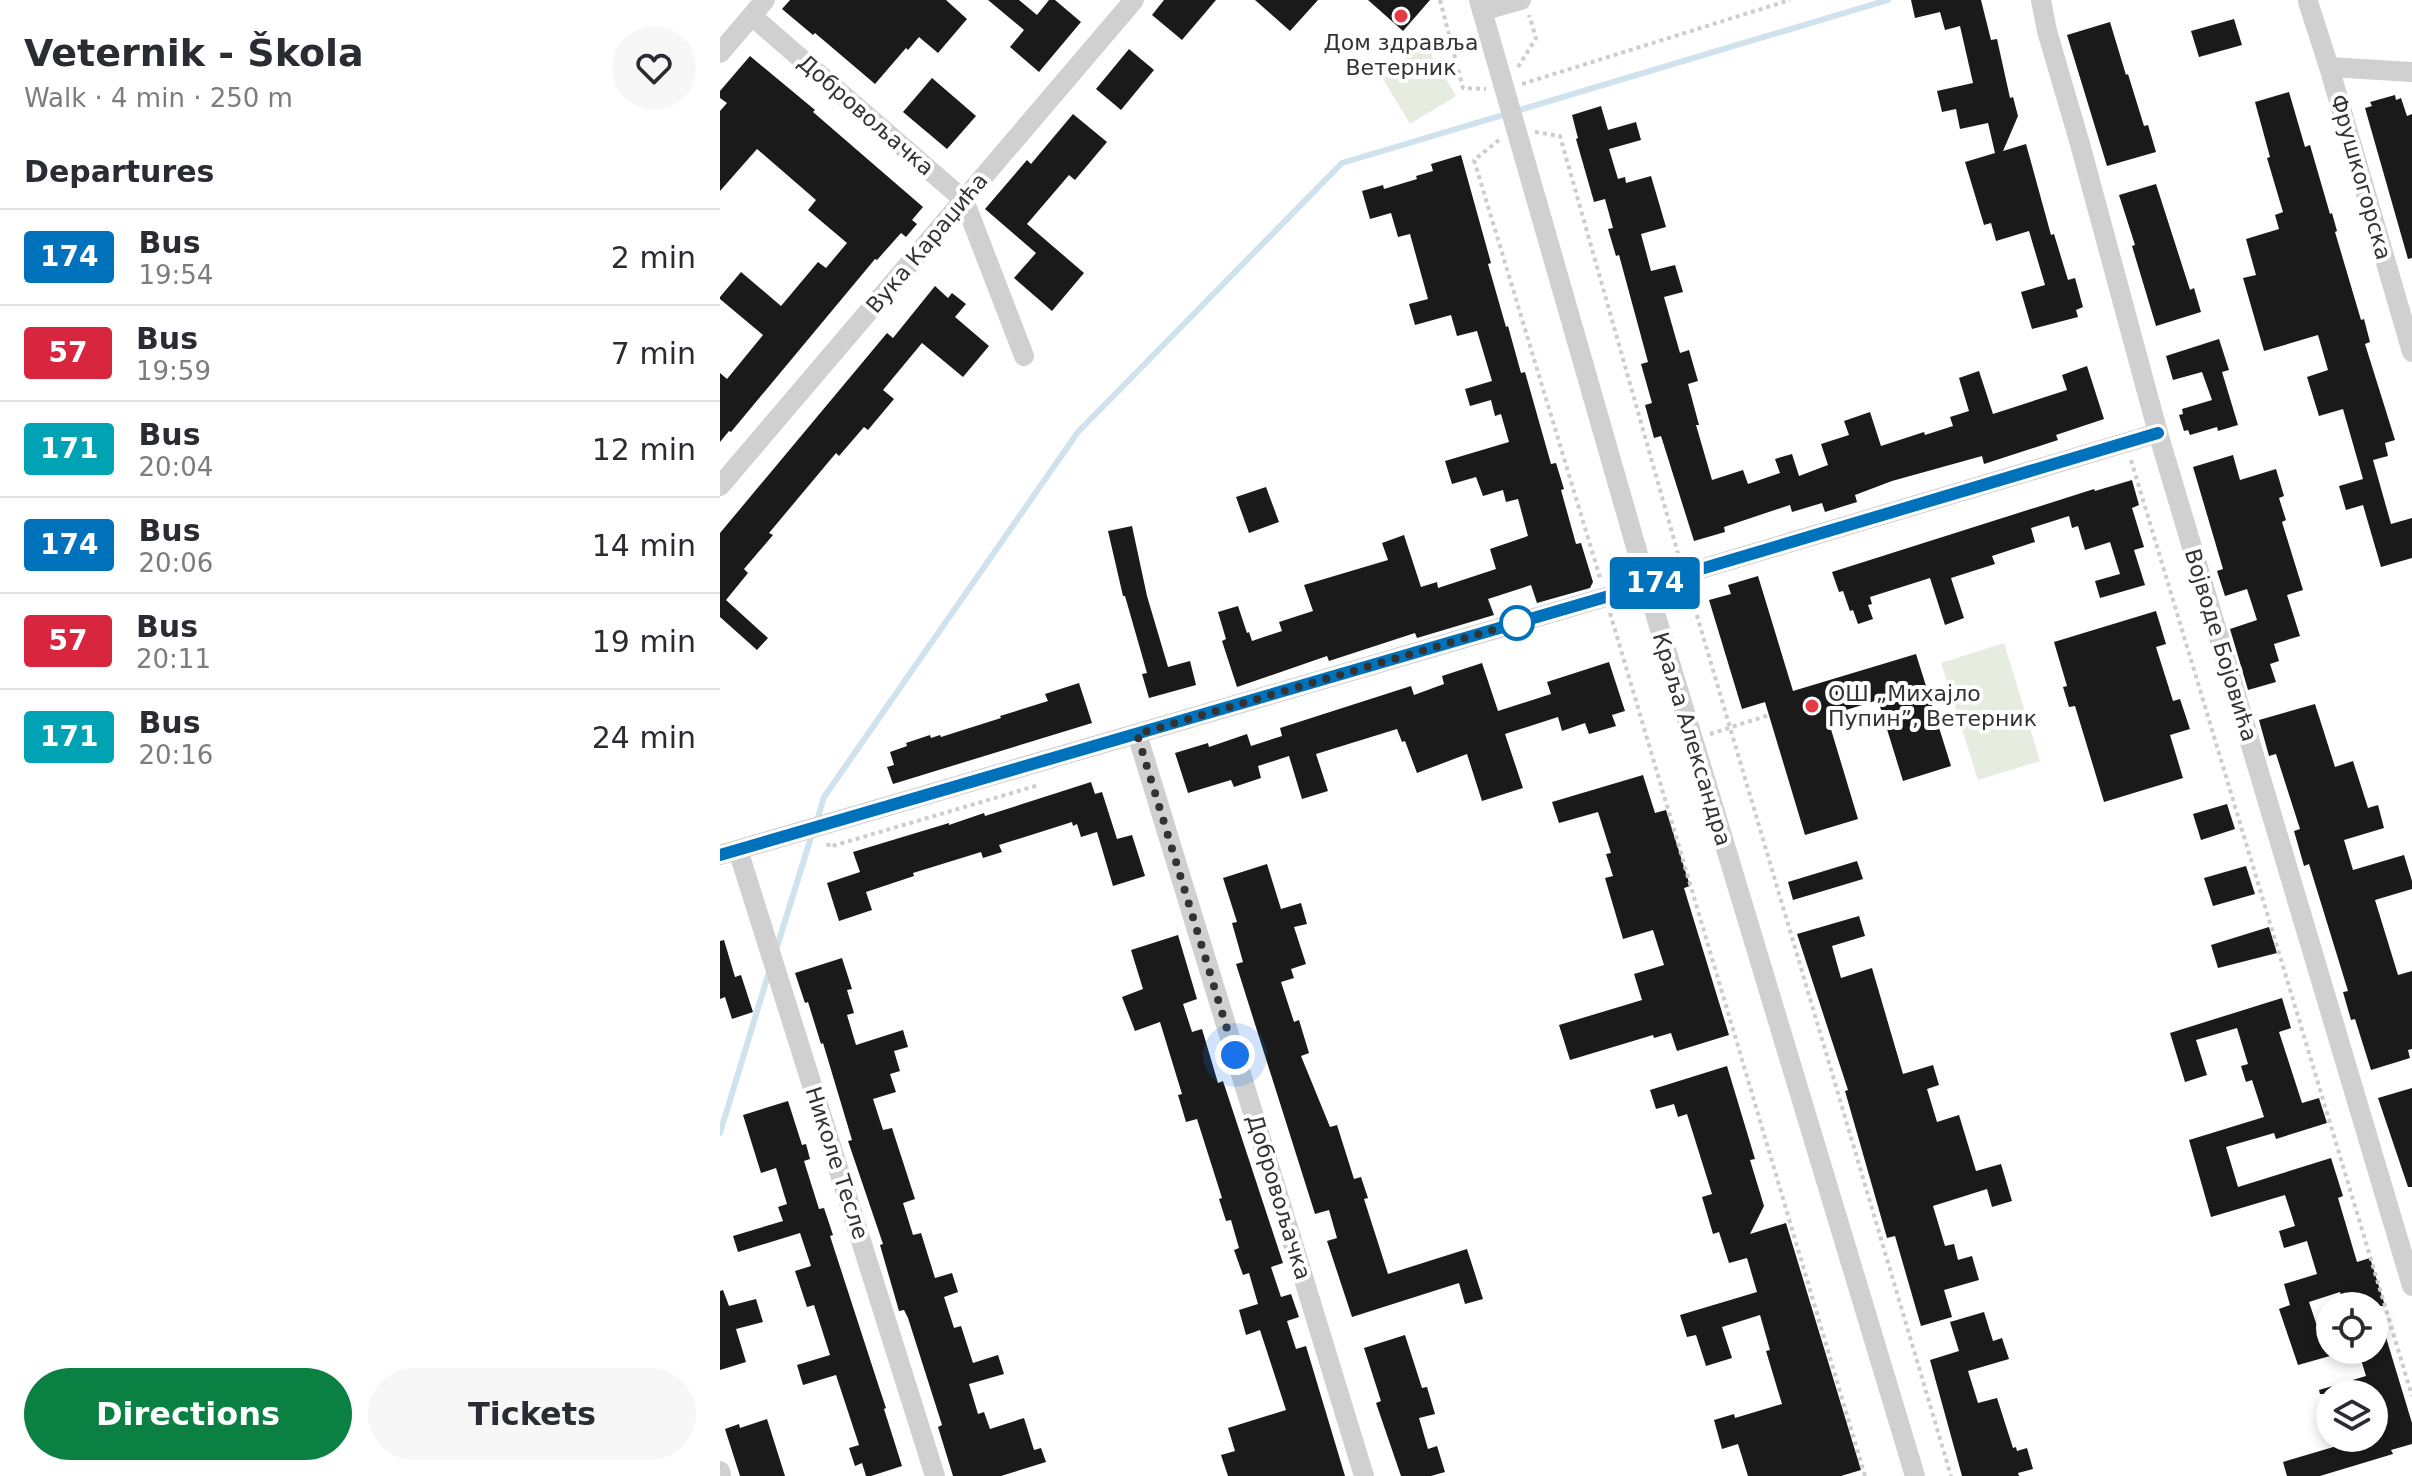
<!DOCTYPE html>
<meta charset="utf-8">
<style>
:root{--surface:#fff;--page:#f7f7f7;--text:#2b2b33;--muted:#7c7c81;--line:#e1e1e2;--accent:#0b8043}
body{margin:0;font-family:"DejaVu Sans",sans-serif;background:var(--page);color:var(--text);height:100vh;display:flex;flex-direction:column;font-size:30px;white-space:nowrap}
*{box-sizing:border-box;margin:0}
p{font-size:26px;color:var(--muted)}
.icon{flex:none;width:44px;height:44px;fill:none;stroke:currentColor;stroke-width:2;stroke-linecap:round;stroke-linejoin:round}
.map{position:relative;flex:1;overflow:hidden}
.details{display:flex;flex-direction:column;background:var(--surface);width:720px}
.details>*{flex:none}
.badge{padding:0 16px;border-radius:6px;font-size:28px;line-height:52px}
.tools{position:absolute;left:1596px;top:1292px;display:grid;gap:16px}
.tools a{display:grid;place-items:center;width:72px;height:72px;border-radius:50%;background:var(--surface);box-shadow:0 4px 12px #0003;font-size:40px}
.you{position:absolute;width:40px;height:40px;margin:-20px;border:6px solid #fff;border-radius:50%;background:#1a73e8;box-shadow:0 0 0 12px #1a73e833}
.map>.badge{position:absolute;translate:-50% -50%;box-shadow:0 0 0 4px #fff}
h2{padding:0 24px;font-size:30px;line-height:72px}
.round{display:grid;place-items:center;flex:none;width:84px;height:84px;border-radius:42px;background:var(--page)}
.summary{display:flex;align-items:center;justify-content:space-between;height:136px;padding:0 24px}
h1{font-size:38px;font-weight:800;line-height:60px}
.action{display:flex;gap:16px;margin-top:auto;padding:16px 24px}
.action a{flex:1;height:92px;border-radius:48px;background:var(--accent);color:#fff;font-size:32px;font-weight:800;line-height:92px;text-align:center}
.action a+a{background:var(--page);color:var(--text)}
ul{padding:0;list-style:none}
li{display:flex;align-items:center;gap:24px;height:96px;padding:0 24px;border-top:2px solid var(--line)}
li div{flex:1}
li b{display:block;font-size:30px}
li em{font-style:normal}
li .badge{min-width:88px;font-weight:700;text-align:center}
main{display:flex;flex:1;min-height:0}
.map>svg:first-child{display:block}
.green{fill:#e6ecdf}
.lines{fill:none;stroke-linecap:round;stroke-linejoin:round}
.stream{stroke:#cfe2ee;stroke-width:6}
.building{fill:#1a1a1a}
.path{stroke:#cdcdcd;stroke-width:4;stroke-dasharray:4 4;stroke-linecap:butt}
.minor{stroke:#d0d0d0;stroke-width:20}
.line-casing{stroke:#fff;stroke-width:18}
.line{stroke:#0072bc;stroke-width:12}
.walk{stroke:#333;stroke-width:8;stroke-dasharray:0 14.4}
.poi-dot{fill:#e63946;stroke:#fff;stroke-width:3}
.stop-dot{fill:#fff;stroke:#0072bc;stroke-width:4}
.labels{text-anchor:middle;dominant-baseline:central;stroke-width:8;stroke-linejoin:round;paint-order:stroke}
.poi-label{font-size:22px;fill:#333;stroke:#fff}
.street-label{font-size:22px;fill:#333;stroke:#fff}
</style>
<main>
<section class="details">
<div class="summary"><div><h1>Veternik - Škola</h1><p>Walk · 4 min · 250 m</p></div><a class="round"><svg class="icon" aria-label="heart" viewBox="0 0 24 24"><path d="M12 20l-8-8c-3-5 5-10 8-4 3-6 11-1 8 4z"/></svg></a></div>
<h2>Departures</h2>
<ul>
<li><span class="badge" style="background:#0072bc;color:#fff">174</span><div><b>Bus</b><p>19:54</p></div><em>2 min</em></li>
<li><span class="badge" style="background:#d7263d;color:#fff">57</span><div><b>Bus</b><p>19:59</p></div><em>7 min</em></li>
<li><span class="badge" style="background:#00a3b4;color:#fff">171</span><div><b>Bus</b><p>20:04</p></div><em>12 min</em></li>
<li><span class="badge" style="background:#0072bc;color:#fff">174</span><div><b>Bus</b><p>20:06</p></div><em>14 min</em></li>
<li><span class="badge" style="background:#d7263d;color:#fff">57</span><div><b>Bus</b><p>20:11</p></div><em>19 min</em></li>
<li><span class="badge" style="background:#00a3b4;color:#fff">171</span><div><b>Bus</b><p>20:16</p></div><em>24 min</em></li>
</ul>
<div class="action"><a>Directions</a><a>Tickets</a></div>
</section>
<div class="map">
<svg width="1692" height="1476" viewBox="0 0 1692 1476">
<rect width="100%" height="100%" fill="#fff"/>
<g class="green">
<path d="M706 46 736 96 690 124 660 74Z"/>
<path d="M1284 643 1320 761 1258 780 1221 663Z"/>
</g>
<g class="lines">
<g class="stream">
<path d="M96 824 104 797 358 432 622 163 1168 0"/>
<path d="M56 950 92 834"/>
<path d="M0 1133 49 972"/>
</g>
</g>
<g class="building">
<path d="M70 0H226L247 19 218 53 199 37 188 50 186 48 155 84 95 33 93 35 62 9Z"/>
<path d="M268 0H299L317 15 329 0H335L361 22 319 72 290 47 304 30Z"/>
<path d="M444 0H496L462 40 432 15Z"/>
<path d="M535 0H598L570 31Z"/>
<path d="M648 0H710L683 31Z"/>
<path d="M1191 0H1261L1271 40 1277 39 1290 98 1293 97 1298 116 1283 151 1306 144 1331 235 1334 234 1348 280 1355 278 1363 307 1356 310 1358 317 1312 329 1301 292 1325 285 1309 231 1276 241 1271 223 1264 225 1245 162 1275 153 1268 123 1240 129 1236 109 1222 112 1217 91 1253 83 1240 26 1225 30 1220 12 1195 18Z"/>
<path d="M1514 19 1522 45 1479 57 1471 31Z"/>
<path d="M1390 22 1406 75 1408 74 1424 126 1428 125 1436 152 1387 166 1347 35Z"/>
<path d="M409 49 434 70 401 110 376 89Z"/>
<path d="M30 56 95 110 93 112 203 207 192 220 197 224 186 237 181 233 157 260 155 259 11 432 9 431 0 442V373L7 379 43 335 0 299V297L21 272 61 306 98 262 106 268 127 243 88 210 96 200 37 149 0 191V111L7 103 0 98V91Z"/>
<path d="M212 78 256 116 227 149 183 112Z"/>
<path d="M1569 92 1585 147 1590 145 1610 214 1612 213 1617 231 1615 232 1641 320 1644 319 1650 342 1645 344 1675 440 1665 443 1668 456 1653 460 1671 524 1692 518V558L1661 567 1643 505 1626 510 1619 486 1643 479 1623 409 1599 416 1587 377 1608 370 1598 335 1544 351 1523 278 1536 275 1526 239 1559 229 1555 215 1563 212 1547 158 1550 157 1535 102Z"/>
<path d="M1675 95 1676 100 1681 98 1687 116 1692 114V258L1688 259 1645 108 1652 106 1650 102Z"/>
<path d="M881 106 888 130 916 122 921 140 889 149 898 179 905 177 906 183 931 176 946 227 921 234 931 271 955 265 963 292 944 297 960 353 969 350 978 381 968 384 979 425H976L992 480 1023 470 1028 484 1060 473 1055 459 1072 454 1079 476 1108 465 1101 444 1129 435 1124 421 1150 412 1161 446 1204 432 1205 435 1233 426 1230 417 1249 411 1239 378 1259 371 1273 414 1347 390 1342 375 1367 366 1384 419 1336 435 1338 440 1264 464 1262 456 1172 481 1135 495 1137 502 1105 512 1102 503 1072 512 1070 505 1004 527 1005 532 974 541 941 436 934 438 925 405 932 403 921 364 928 362 899 255 896 256 888 229 893 228 885 199 874 202 856 139 858 138 852 115Z"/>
<path d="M353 114 387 142 355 180 349 175 307 224 364 273 332 311 294 278 316 253 265 209 307 160 311 164Z"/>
<path d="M741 155 771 263 768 264 786 327 788 326 801 373 805 372 831 464 836 463 844 489 841 490 856 544 861 543 873 582 870 588 817 603 811 585 768 599 774 615 697 638 695 633 609 661 607 656 517 687 502 641 506 639 498 612 518 606 527 633 529 632 532 641 562 631 559 622 593 611 584 585 668 560 662 543 684 535 701 587 717 582 718 588 776 569 770 549 808 536 798 499 786 502 783 490 763 496 756 477 732 484 725 461 789 442 781 414 775 416 771 400 750 406 745 389 772 381 757 331 737 336 731 315 695 325 689 304 708 299 690 234 678 237 671 213 650 219 642 191 663 185 664 189 697 179 696 176 713 171 711 164Z"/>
<path d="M1436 184 1470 290 1474 288 1481 312 1436 326 1412 246 1415 245 1399 195Z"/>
<path d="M215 286 228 298 232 293 246 304 235 317 269 346 243 377 202 343 163 390 174 399 148 430 144 427 119 456 116 453 49 533 53 535 24 569 28 573 6 600 48 638 37 650 0 617V533L167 333 173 338Z"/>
<path d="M1499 339 1509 370 1502 372 1518 425 1498 431 1497 427 1470 435 1468 430 1464 431 1459 415 1463 414 1462 409 1492 400 1482 372 1453 380 1446 356Z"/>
<path d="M1513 455 1520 480 1556 469 1564 496 1559 498 1566 520 1562 522 1583 590 1567 595 1580 636 1554 644 1559 661 1550 664 1556 682 1528 690 1510 629 1537 620 1527 589 1505 596 1497 571 1503 569 1473 467Z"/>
<path d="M1412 480 1419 505 1412 508 1424 547 1414 550 1425 585 1380 598 1375 581 1400 574 1390 542 1365 550 1358 526 1352 528 1349 516 1311 528 1315 542 1272 556 1275 564 1231 578 1244 618 1225 625 1210 578 1150 597 1152 604 1148 605 1153 619 1138 624 1133 610 1130 611 1123 591 1119 592 1112 572 1374 489 1375 491Z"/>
<path d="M546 487 559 522 529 533 516 497Z"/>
<path d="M412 526 427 596 448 667 470 661 476 685 429 698 422 674 427 673 405 596H403L388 531Z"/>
<path d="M1038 576 1073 691 1196 654 1231 766 1183 781 1158 700 1107 716 1138 819 1085 835 1045 702 1022 709 989 600 1011 594 1008 585Z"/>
<path d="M1436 611 1446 644 1436 647 1453 701 1460 699 1470 729 1450 735 1463 778 1384 802 1355 706 1349 707 1343 687 1347 686 1334 642Z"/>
<path d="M889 662 905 711 892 715 896 726 869 734 865 723 842 731 838 717 785 734 803 788 762 801 747 754 697 773 685 741 682 742 677 729 596 754 608 791 582 799 569 756 538 766 541 778 514 787 511 780 468 793 455 753 488 743 489 747 527 734 531 746 562 736 560 728 691 686 694 695 724 684 722 676 762 663 778 711 831 694 827 682Z"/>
<path d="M359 683 372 723 173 784 167 767 174 765 170 752 187 746 186 743 210 735 211 738 220 735 221 737 281 718 280 716 328 701 325 694Z"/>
<path d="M1595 704 1615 767 1633 761 1648 808 1658 805 1664 828 1624 840 1633 870 1684 855 1692 881V889L1655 900 1678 975 1692 971V1049L1688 1050 1690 1058 1651 1070 1635 1019 1631 1020 1623 992 1628 991 1589 864 1584 866 1574 831 1580 829 1556 754 1549 756 1539 720Z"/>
<path d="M923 775 935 813 946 810 970 886 964 888 1009 1035 957 1051 951 1033 934 1038 933 1035 850 1060 839 1025 922 1000 914 974 944 965 933 930 903 939 885 878 893 876 886 854 891 853 878 812 839 823 832 802Z"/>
<path d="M371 782 375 794 382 792 397 839 412 835 425 876 393 886 377 832 361 837 357 824 353 826 352 822 279 845 282 852 263 858 261 852 193 873 194 876 146 892 152 910 119 921 107 883 140 872 133 852 229 823V825L264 813 265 816Z"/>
<path d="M1507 804 1515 829 1481 840 1473 814Z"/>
<path d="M1137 861 1143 879 1073 900 1068 882Z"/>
<path d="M547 864 561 909 581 903 587 924 574 927 586 964 571 969 574 978 561 982 574 1022 579 1020 589 1053 581 1056 610 1127 617 1125 634 1179 641 1177 648 1198 644 1199 668 1274 747 1249 763 1299 745 1304 739 1283 632 1317 607 1241 617 1238 609 1210 595 1214 516 964 523 962 512 923 517 922 503 878Z"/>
<path d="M1526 866 1535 894 1493 906 1484 878Z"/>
<path d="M1139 916 1145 936 1112 946 1121 978 1152 968 1183 1074 1213 1065 1219 1085 1207 1089 1217 1122 1239 1115 1256 1171 1281 1164 1292 1201 1272 1207 1267 1189 1213 1206 1225 1246 1234 1244 1238 1260 1252 1256 1259 1280 1224 1290 1232 1317 1201 1326 1175 1236 1167 1238 1125 1091 1128 1090 1077 934Z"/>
<path d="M1549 927 1557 953 1498 968 1491 945Z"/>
<path d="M458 935 477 999 463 1004 472 1032 482 1029 498 1083 503 1081 563 1263 551 1267 561 1297 571 1294 579 1317 567 1321 576 1349 586 1346 625 1476H508L501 1455 515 1451 508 1428 566 1410 540 1330 526 1335 519 1310 538 1304 529 1273 523 1275 514 1250 519 1248 511 1220 506 1221 499 1199 502 1198 477 1119 466 1122 458 1095 462 1094 440 1022 415 1031 402 997 423 989 411 950Z"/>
<path d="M4 940 15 977 21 975 33 1012 12 1019 5 997 0 999V941Z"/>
<path d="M122 958 132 989 127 990 134 1013 127 1015 136 1045 183 1030 188 1047 174 1051 180 1071 170 1074 176 1092 153 1099 163 1130 172 1128 195 1199 183 1203 193 1235 201 1233 215 1278 232 1273 238 1292 224 1297 234 1328 241 1326 253 1363 278 1355 284 1374 249 1384 258 1414 264 1412 270 1429 304 1418 314 1450 321 1448 326 1462 281 1476H233L218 1427 222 1425 188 1318 184 1310 179 1311 160 1245 163 1244 128 1141 132 1140 103 1043 101 1044 88 1002 85 1003 75 973Z"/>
<path d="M1562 998 1571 1028 1559 1032 1582 1103 1599 1098 1607 1123 1556 1139 1554 1133 1506 1147 1518 1187 1611 1158 1623 1196 1618 1198 1637 1262 1650 1258 1665 1306H1624L1620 1292 1589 1302 1599 1332 1610 1329V1356L1578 1365 1559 1309 1570 1305 1564 1284 1597 1274 1587 1241 1564 1248 1559 1231 1575 1226 1565 1195 1491 1217 1469 1140 1544 1117 1532 1080 1526 1082 1521 1066 1528 1064 1517 1028 1476 1040 1487 1075 1465 1082 1450 1033Z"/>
<path d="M1007 1066 1035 1159 1030 1160 1044 1206 1030 1234 1066 1223 1141 1470 1121 1476H1028L1018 1444 1002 1449 994 1420 1014 1414 1015 1418 1062 1404 1046 1351 1050 1350 1040 1315 1002 1327 1012 1358 986 1366 976 1335 967 1337 960 1315 1037 1292 1027 1258 1009 1263 999 1232 993 1234 982 1197 992 1194 967 1114 958 1117 954 1104 936 1109 930 1090Z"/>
<path d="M1692 1088V1187H1688L1658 1098Z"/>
<path d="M68 1101 82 1145 86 1144 90 1159 84 1161 99 1209 104 1208 113 1235 110 1236 159 1387 166 1408 164 1409 182 1466 151 1476H146L142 1463 135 1466 129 1448 139 1445 116 1375 83 1385 77 1365 110 1355 94 1305 87 1307 75 1271 91 1266 80 1233 18 1252 13 1236 63 1221 58 1207 67 1204 56 1168 41 1173 23 1115Z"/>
<path d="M3 1290 9 1306 36 1299 43 1322 16 1329 26 1362 0 1370V1291Z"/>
<path d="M1654 1311H1658L1692 1423V1444L1671 1450 1673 1454 1600 1476H1567L1563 1462 1644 1438H1654V1394H1600L1599 1390 1646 1376 1638 1350H1654Z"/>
<path d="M1264 1312 1273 1341 1282 1338 1289 1359 1248 1371 1258 1403 1277 1398 1293 1448 1296 1447 1297 1451 1307 1448 1313 1469 1298 1473 1299 1476H1242L1210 1360 1239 1351 1230 1322Z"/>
<path d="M685 1335 702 1388 707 1387 715 1414 699 1418 708 1449 717 1446 725 1472 711 1476H681L656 1403 661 1401 644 1348Z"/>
<path d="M47 1419 65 1476H20L5 1429 19 1424 20 1428Z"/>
</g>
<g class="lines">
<g class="path">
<path d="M720 0 743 88 766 89"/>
<path d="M798 67 816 38 809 15"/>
<path d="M802 84 1070 0"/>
<path d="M815 132 840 136 959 557"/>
<path d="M779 140 754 160 881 581"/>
<path d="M1411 460 1692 1396"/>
<path d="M970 592 1231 1476"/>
<path d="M890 613 1145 1476"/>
<path d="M990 734 1049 715"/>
<path d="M108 843 109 847 319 785"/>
</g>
<g class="minor">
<path d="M759 0 932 603 1195 1476"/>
<path d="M1321 0 1327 31 1360 144 1438 433 1692 1286"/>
<path d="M1588 2 1609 67 1692 352"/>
<path d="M762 11 801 0"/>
<path d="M32 16 244 200 304 356"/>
<path d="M0 53 45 0"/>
<path d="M1609 67 1692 72"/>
<path d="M0 486 414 0"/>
<path d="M417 734 644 1476"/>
<path d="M18 850 215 1476"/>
<path d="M0 855 927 585 1438 433"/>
<path d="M0 1471 1 1476"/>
</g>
</g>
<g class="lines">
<defs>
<path id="line" d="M0 855 927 585 1438 433"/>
</defs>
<use href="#line" class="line-casing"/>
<use href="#line" class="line"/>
<path class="walk" d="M515 1055 417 734 797 623"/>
</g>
<g class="poi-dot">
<circle cx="681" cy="16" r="8"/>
<circle cx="1092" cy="706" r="8"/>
</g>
<circle class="stop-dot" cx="797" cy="623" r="16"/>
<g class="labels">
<g class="poi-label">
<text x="681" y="42">Дом здравља<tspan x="681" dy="25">Ветерник</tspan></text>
<text x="1108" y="693" text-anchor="start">ОШ „Михајло<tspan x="1108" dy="25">Пупин”, Ветерник</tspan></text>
</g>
<g class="street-label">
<text transform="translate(146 115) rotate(41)">Добровољачка</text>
<text transform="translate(1641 177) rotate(74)">Фрушкогорска</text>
<text transform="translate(207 243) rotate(-50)">Вука Караџића</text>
<text transform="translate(1501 645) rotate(73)">Војводе Бојовића</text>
<text transform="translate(972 739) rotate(73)">Краља Александра</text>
<text transform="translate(117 1163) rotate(72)">Николе Тесле</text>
<text transform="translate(559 1197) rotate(73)">Добровољачка</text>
</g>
</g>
</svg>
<div class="tools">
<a><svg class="icon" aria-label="locate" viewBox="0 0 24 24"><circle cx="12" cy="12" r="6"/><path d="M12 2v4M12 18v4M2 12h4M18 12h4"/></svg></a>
<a><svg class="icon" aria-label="layers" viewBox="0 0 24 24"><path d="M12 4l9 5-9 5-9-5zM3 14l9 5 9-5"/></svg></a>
</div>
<div class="you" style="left:515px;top:1055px"></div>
<b class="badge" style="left:935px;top:583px;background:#0072bc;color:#fff">174</b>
</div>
</main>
